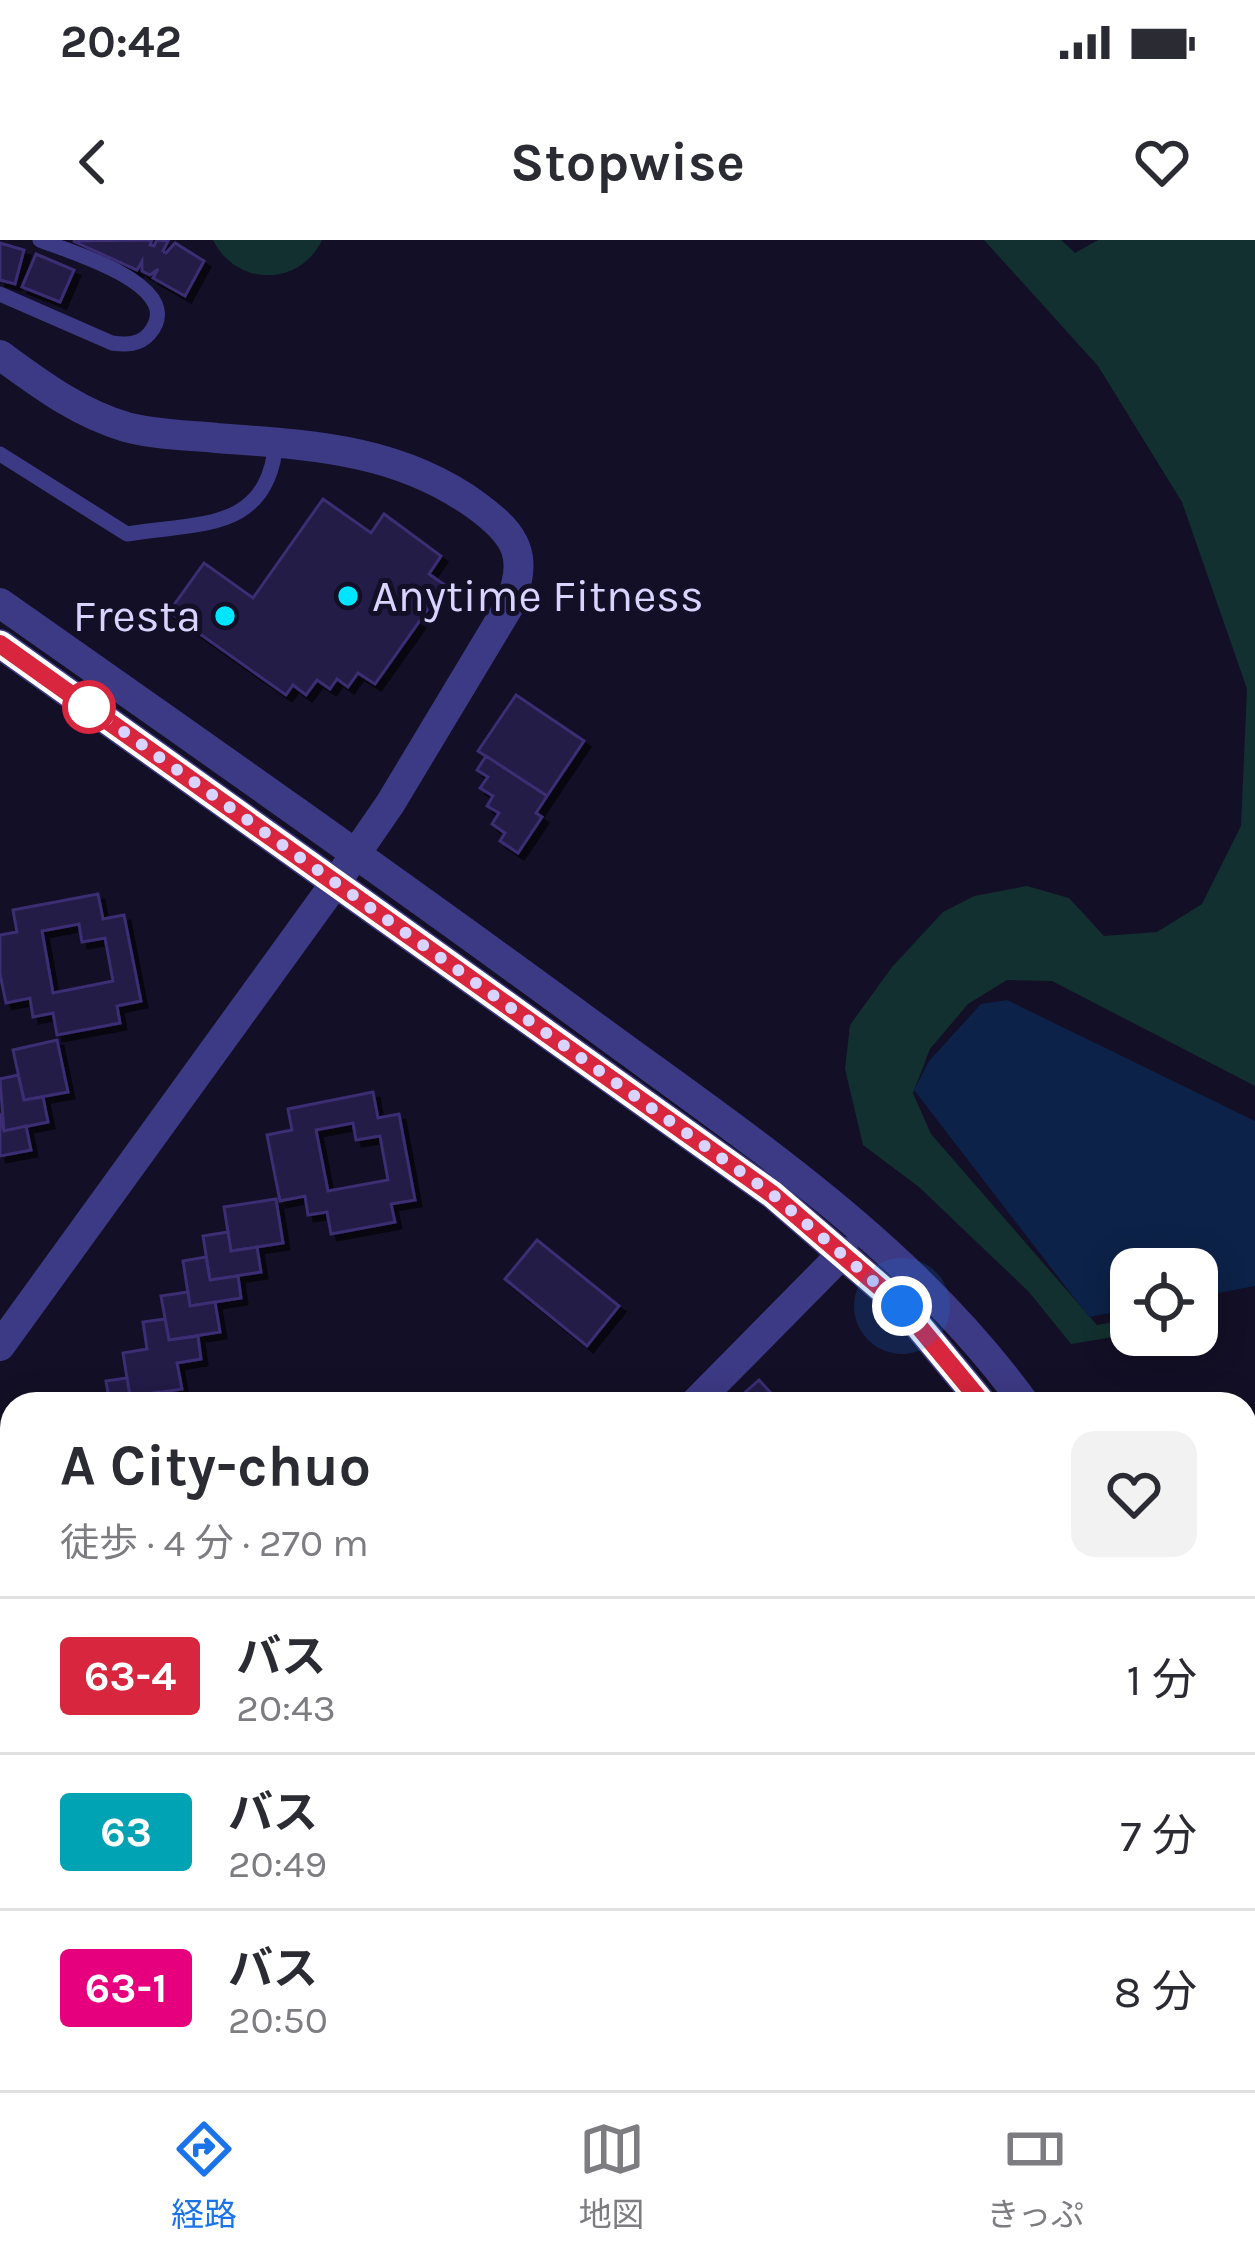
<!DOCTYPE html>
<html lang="ja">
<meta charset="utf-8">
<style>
:root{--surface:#fff;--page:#f2f2f3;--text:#2b2b33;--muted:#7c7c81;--line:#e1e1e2;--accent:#1a73e8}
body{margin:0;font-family:Karla,"Noto Sans JP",sans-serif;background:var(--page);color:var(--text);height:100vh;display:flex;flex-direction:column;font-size:45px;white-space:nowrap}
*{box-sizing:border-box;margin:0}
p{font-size:39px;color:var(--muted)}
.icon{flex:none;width:66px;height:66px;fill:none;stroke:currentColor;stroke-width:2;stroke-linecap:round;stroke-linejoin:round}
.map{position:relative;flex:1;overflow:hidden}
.drawer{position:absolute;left:0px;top:1152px;width:1257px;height:699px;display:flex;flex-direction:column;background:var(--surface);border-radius:36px 36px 0 0;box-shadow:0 6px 30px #0003}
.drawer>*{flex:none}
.badge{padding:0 24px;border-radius:9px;font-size:42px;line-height:78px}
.tools{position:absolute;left:1110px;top:1008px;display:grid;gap:24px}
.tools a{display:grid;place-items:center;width:108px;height:108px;border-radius:24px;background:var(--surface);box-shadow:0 6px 30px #0003;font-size:60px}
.you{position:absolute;width:60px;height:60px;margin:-30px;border:9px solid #fff;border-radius:50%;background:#1a73e8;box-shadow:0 0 0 18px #1a73e833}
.map>.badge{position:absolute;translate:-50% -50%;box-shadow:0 0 0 6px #fff}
.round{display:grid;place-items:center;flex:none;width:126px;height:126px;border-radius:24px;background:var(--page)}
.head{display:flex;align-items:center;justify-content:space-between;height:204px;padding:0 60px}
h1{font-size:57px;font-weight:700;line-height:90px}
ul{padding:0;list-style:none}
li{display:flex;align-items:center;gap:36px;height:156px;padding:0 60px;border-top:3px solid var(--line)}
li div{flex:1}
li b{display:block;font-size:45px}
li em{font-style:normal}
li .badge{min-width:132px;font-weight:700;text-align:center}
.status{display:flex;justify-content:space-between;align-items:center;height:84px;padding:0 60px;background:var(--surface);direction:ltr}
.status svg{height:33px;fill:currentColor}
header{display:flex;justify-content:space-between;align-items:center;height:156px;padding:0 60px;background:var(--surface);font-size:54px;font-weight:700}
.dock{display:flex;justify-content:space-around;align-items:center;height:168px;border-top:3px solid var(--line);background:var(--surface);font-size:33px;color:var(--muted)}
.dock a{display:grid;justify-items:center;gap:6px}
.dock .on{color:var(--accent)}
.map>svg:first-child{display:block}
.green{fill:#12302f}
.water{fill:#0c2248}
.building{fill:#241b47;stroke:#3b2d73;stroke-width:3;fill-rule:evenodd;filter:url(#shadow)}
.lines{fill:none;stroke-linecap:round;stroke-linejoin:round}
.service{stroke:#3d3a85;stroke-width:15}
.minor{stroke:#3d3a85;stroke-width:30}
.tertiary{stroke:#3d3a85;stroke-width:30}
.line-casing{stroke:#fff;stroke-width:27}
.line{stroke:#d7263d;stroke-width:18}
.walk{stroke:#d9d4ff;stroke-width:12;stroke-dasharray:0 21.6}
.poi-dot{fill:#00e5ff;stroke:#130f26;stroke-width:4.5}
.stop-dot{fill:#fff;stroke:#d7263d;stroke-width:6}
.labels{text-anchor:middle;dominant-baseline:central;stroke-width:10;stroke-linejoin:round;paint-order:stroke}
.poi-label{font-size:45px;fill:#d9d4ff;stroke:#130f26;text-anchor:start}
</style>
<div class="status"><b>20:42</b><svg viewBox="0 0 49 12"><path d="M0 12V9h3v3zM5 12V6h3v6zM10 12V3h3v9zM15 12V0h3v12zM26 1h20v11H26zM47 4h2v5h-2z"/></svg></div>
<header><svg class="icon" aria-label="back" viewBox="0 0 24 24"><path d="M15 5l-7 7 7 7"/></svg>Stopwise<svg class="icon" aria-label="heart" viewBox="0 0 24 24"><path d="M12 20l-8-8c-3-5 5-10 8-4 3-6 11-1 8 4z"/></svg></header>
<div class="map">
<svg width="1255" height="1850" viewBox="0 0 1255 1850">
<defs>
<filter id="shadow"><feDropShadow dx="6" dy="6" stdDeviation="0" flood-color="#0009"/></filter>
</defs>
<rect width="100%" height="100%" fill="#130f26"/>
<g class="green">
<path d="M213 0H322C300 47 236 47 213 0Z"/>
<path d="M984 0H1061L1075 13 1098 0H1255V846L1052 741 1007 740 968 764 930 809 913 853 931 894 1097 1085 1131 1079V1094L1071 1104 1029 1052 919 947 863 905 845 829 850 785 892 727 943 672 974 656 1027 646 1069 658 1104 696 1157 692 1202 664 1241 586 1247 449 1182 262 1098 126Z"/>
</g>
<path class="water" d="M1007 760 1255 881V1046L1197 1057V1029H1131V1069L1089 1077 914 850 929 821 981 764Z"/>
<g class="building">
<path d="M152 0 150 5 154 6 157 0 168 1 163 11 166 13 175 3 204 21 185 56 153 38 158 29 150 35 142 31V21L137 30 73 1Z"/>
<path d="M0 3 24 10 15 44 0 40Z"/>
<path d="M36 14 74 30 60 62 22 47Z"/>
<path d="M323 259 371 293 384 274 441 316 429 334 445 345 375 444 358 433 348 447 337 439 330 449 317 440 306 455 293 445 286 455 169 372 204 323 253 358Z"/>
<path d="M516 455 584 501 547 556 478 511Z"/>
<path d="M486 516 547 556 536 573 542 577 518 613 500 601 505 593 492 584 499 573 487 566 493 556 480 548 488 537 477 530Z"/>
<path d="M98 654 103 679 124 675 141 761 117 766 120 783 57 795 53 773 33 777 30 758 6 763 0 734V695L17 692 13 670ZM79 684 82 702 105 698 113 741 53 753 42 691Z"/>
<path d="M57 800 68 852 24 860 13 810Z"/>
<path d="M18 835 24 860 43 857 48 882 4 891 0 839Z"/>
<path d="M373 852 378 878 399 874 415 960 391 964 395 982 331 994 327 972 308 975 305 956 280 961 267 895 292 890 288 869ZM353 883 356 900 380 896 388 940 328 951 316 890Z"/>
<path d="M0 873 4 891 26 886 31 910 0 916Z"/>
<path d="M276 959 283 1003 231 1011 224 967Z"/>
<path d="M228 992 231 1011 257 1007 261 1032 210 1040 203 996Z"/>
<path d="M537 1000 619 1066 587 1106 505 1039Z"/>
<path d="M206 1017 210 1040 238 1036 241 1058 190 1066 183 1021Z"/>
<path d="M188 1052 190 1066 215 1062 220 1092 169 1100 161 1056Z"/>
<path d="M165 1079 169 1100 198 1096 201 1119 177 1123 182 1149 130 1157 123 1113 147 1109 143 1082Z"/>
<path d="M127 1138 130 1157 159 1152 161 1164H110L106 1141Z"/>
<path d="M759 1140 781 1164H732Z"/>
<path d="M12 1377V1434L0 1441V1384Z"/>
<path d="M0 1646 12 1667V1704L0 1711Z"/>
</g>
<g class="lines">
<g class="service">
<path d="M0 54 112 103C126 105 139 105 149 94 190 46 70 12 40 0"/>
<path d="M0 214 127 294C199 282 268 293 276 202"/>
</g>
<g class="minor">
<path d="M0 115C40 144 78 173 126 187 156 195 187 195 217 198 311 205 399 209 477 266 518 296 529 318 509 366L390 564 341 635"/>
<path d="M694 1164 844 1012"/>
<path d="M0 1531 12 1525"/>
<path d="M1245 1664H1255"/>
<path d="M0 1747 12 1770"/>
<path d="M48 1839 54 1850"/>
<path d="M827 1839 828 1850"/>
<path d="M230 1850 250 1839"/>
<path d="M472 1850 473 1839"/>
</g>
<g class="tertiary">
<path d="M0 363C198 502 396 641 591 784 746 898 911 1006 1025 1164"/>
<path d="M0 404 772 954 902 1066 983 1164"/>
<path d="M0 1106 336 642"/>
<path d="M1245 1686 1252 1850"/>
<path d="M1181 1850V1839"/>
</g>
</g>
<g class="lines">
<defs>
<path id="line" d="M0 404 772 954 902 1066 983 1164"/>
</defs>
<use href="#line" class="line-casing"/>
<use href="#line" class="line"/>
<path class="walk" d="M89 467 772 954 902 1066"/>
</g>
<g class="poi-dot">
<circle cx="348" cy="356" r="12"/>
<circle cx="225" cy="376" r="12"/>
</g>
<circle class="stop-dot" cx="89" cy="467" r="24"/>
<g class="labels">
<g class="poi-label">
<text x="372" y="356">Anytime Fitness</text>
<text x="201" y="376" text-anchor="end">Fresta</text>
</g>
</g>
</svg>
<div class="tools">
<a><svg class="icon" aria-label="locate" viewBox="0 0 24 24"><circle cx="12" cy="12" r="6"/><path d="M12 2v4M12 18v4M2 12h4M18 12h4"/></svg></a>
</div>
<div class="you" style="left:902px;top:1066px"></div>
<section class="drawer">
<div class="head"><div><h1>A City-chuo</h1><p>徒歩 · 4 分 · 270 m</p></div><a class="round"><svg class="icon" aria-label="heart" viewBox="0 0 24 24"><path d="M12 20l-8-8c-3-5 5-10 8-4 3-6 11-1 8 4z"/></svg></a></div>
<ul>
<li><span class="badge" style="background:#d7263d;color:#fff">63-4</span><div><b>バス</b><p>20:43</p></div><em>1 分</em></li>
<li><span class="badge" style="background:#00a3b4;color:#fff">63</span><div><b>バス</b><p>20:49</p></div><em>7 分</em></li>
<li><span class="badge" style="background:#e6007e;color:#fff">63-1</span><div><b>バス</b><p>20:50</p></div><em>8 分</em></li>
</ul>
</section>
</div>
<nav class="dock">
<a class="on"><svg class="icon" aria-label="directions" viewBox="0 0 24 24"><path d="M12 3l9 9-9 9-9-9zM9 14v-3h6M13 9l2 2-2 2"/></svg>経路</a>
<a><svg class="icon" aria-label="map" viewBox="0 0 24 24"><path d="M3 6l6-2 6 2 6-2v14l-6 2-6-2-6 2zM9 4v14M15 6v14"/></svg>地図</a>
<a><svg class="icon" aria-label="tickets" viewBox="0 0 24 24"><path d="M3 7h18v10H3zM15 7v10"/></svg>きっぷ</a>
</nav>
